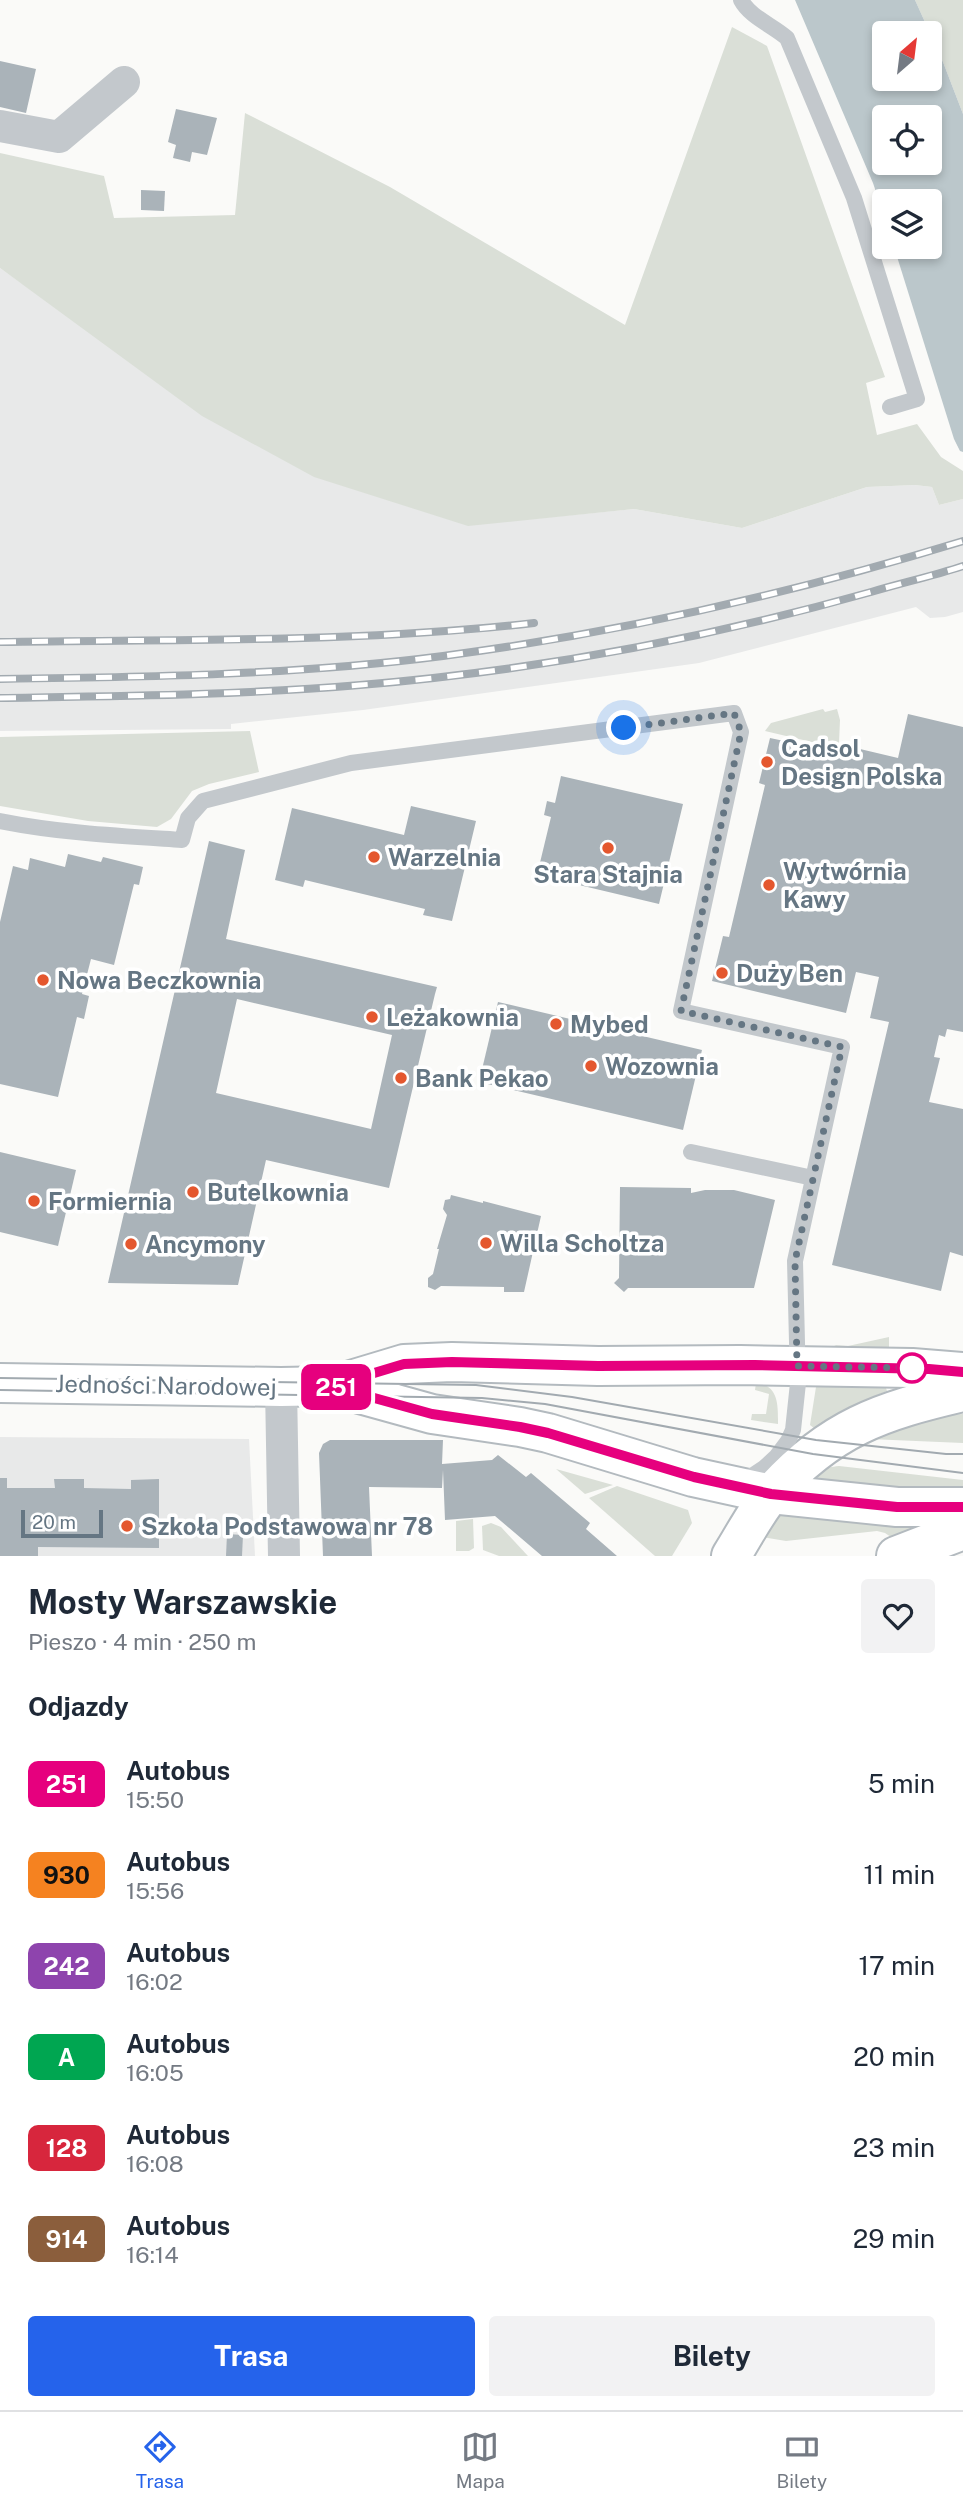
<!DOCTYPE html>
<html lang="pl">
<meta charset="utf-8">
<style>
:root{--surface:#fff;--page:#f2f2f3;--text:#1f2937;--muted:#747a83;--line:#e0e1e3;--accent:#2563eb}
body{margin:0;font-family:"Public Sans",sans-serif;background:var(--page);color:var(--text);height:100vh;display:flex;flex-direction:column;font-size:26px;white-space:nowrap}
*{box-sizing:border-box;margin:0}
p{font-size:23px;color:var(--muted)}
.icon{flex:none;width:38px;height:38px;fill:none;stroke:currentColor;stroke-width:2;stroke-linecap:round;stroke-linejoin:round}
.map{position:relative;height:1556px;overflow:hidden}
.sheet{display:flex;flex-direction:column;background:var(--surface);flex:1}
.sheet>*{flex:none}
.badge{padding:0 14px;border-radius:10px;font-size:24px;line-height:46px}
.needle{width:46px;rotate:28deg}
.controls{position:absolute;left:872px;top:21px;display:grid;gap:14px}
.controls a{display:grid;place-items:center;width:70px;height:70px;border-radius:7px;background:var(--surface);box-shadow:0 4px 10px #0003;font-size:35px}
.scale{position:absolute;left:21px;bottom:18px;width:82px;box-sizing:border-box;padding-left:7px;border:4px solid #657683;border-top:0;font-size:19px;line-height:24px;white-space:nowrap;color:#657683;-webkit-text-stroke:5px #fff;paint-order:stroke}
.you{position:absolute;width:35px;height:35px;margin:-18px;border:5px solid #fff;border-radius:50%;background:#1a73e8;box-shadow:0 0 0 10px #1a73e833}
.map>.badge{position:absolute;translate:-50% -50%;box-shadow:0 0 0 4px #fff}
h2{padding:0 28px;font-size:26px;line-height:63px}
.round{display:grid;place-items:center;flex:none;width:74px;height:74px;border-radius:7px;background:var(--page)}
.summary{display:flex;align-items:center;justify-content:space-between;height:119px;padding:0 28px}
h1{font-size:33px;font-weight:700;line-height:52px}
.cta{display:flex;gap:14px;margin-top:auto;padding:14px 28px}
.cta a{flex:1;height:80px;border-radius:7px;background:var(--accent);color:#fff;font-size:28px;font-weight:700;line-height:80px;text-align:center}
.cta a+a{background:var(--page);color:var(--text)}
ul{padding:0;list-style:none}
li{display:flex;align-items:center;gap:21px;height:91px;padding:0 28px}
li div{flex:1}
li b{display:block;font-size:26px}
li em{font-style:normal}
li .badge{min-width:77px;font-weight:700;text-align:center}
.tabs{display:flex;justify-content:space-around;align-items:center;height:98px;border-top:2px solid var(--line);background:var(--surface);font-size:19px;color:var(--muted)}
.tabs a{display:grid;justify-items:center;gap:4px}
.tabs .active{color:var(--accent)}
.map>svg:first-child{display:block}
.built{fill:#e8e9e9}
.green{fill:#dadfd7}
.water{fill:#bbc7cb;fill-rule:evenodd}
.building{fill:#aab3b9;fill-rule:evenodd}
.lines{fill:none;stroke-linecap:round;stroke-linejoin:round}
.secondary-casing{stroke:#b3babf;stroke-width:42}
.lane{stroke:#c3c8cc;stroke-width:16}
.street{stroke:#c3c8cc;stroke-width:32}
.secondary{stroke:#fff;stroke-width:38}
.tram{stroke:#a2aab0;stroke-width:2}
.rail-casing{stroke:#a2aab0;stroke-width:8}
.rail{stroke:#fff;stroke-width:5;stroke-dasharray:16;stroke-linecap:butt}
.line-casing{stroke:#fff;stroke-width:16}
.line{stroke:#e6007e;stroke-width:10}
.walk{stroke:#657683;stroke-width:7;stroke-dasharray:0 12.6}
.poi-dot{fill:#e4572e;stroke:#fff;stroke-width:2.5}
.stop-dot{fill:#fff;stroke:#e6007e;stroke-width:3.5}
.labels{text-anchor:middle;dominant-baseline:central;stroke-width:7;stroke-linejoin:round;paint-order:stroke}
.poi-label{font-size:24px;font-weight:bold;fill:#657683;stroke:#fff;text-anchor:start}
.street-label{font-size:24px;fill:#657683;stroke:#fff}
</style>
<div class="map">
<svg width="963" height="1556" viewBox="0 0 963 1556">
<rect width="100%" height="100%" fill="#fafaf8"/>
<g class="built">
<path d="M0 268 21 283 468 525 634 509 742 528 867 487 915 485 932 487 939 505 963 499V612L945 617 930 618 916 607 699 663 363 710 231 724V729L0 731Z"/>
<path d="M0 1437 249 1439 255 1556H0Z"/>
</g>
<g class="green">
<path d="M915 0H963V114L943 62Z"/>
<path d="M732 27 767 46 885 377 866 383 877 435 917 424 941 457 963 471V499L939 505 932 487 915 485 867 487 742 528 634 509 468 526 314 477 202 416 0 268V153L104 176 114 218 235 215 245 113 390 187 625 325Z"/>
<path d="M823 709 825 712 837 709 840 720 839 743 821 741 820 744 765 731 771 723Z"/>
<path d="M250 731 259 772 209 784 192 791 171 819 157 827 88 821 0 806V737Z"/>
<path d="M889 1337V1350L843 1349 834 1345 848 1346Z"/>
<path d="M756 1383C779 1385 778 1406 778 1424L751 1420 752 1414H766L769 1394 755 1390Z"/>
<path d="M819 1384 885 1385 887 1391 858 1403 815 1429 810 1425 816 1387Z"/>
<path d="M963 1414V1443L869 1439 945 1415Z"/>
<path d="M839 1466 963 1480V1489L940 1490 810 1483C816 1469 824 1468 839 1466Z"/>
<path d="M556 1469 613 1485 585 1494Z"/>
<path d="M617 1486 688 1510 692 1523 672 1556H655L589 1498Z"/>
<path d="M780 1514 861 1523 920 1524 921 1527 894 1539 885 1533 877 1531 786 1541 762 1537Z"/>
<path d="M473 1519 474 1548 469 1551H456V1521Z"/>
<path d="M491 1523 501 1527 528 1556H499L483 1550 482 1526Z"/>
</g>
<path class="water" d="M795 0H915L943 62 963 114V452L960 451 954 439 894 247H929V201H884V216L873 183ZM884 33H929V79H884ZM884 117H929V163H884Z"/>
<g class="building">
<path d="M0 61 36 69 26 113 0 107Z"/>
<path d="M176 109 217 118 207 155 192 152 190 162 173 158 176 145 168 142Z"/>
<path d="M141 190 165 191 164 211 141 210Z"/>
<path d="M908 714 963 727V1032L947 1029 945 1037 939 1035 934 1057 940 1058 929 1102 963 1109V1256L950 1252 941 1291 832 1265 889 1022 870 1018 879 977 856 972 846 1013 712 981 723 936 729 937 765 785 759 783 770 738 803 745 802 750 835 758 839 744 898 758Z"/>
<path d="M561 776 683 804 659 904 537 875 551 817 544 815 547 801 555 803Z"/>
<path d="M411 806 476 821 452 921 423 915 425 909 305 880 303 887 275 880 292 808 404 835Z"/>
<path d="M209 841 245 850 226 939 437 987 435 994 389 1188 266 1160 238 1285 108 1283ZM237 999 392 1035 371 1129 216 1093Z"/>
<path d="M68 854 101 862 103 857 143 867 139 885 134 884 114 965 91 959 82 994 89 996 84 1019 77 1017 58 1097 0 1084V922L13 866 28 870 30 858 65 867Z"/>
<path d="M498 1002 702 1050 683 1130 479 1082Z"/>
<path d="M0 1152 76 1170 58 1246 0 1232Z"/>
<path d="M620 1187 691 1188V1193L705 1190H734L775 1200 754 1288H628L624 1292 614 1283 619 1278Z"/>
<path d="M451 1195 483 1203V1201L541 1216 524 1292H504V1287L441 1286 435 1290 428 1287V1278L433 1274 439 1249H437L447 1215 443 1209 445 1200 450 1199Z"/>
<path d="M330 1440H443L442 1464 492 1460 498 1455 526 1477 531 1473 590 1523 586 1529 617 1556H542L495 1516 445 1520 443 1470 442 1488 369 1487 372 1556H323L319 1453 323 1444Z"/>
<path d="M0 1478H7V1488H55L54 1479H84V1488L131 1489V1480L159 1479V1548L38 1547V1556H0Z"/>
<path d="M227 1534 243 1535 242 1556H226Z"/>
</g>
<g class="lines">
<defs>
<g id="secondary">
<path d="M0 1383 281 1387 331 1386 404 1364 452 1362 598 1366 740 1365 912 1368 963 1372"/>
<path d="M331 1386 432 1414 520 1427 548 1433 693 1477 771 1494 897 1507H963"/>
<path d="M731 1556C744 1536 756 1511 772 1493 830 1428 881 1411 963 1392"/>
<path d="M896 1556 963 1530"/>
</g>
</defs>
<use href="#secondary" class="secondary-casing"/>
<g class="lane">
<path d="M741 0C750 17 772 25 787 38L854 198 917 399 890 407"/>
<path d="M0 821C60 833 121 836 182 840L188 818 203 801 351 763 734 713 741 732 681 1011 842 1047 795 1261 798 1383 793 1430 788 1441 776 1457 764 1468 743 1482"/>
<path d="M691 1152 813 1178"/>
</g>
<g class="street">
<path d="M0 126 59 137 124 82"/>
<path d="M281 1387 284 1556"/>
</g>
<use href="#secondary" class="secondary"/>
<g class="tram">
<path d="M0 1378 476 1385 572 1397 816 1440 946 1454H963"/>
<path d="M0 1390 482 1398 545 1404 813 1454 963 1473"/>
</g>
<defs>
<g id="rail">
<path d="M0 642C178 639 357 643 534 623"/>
<path d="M0 679C148 677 296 675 443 656 619 633 793 593 963 541"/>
<path d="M0 698C120 696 241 695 360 685 533 671 704 639 871 592 901 583 933 576 963 566"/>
</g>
</defs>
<use href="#rail" class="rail-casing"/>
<use href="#rail" class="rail"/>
</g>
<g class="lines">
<defs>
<path id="line" d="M963 1372 929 1369 755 1365 598 1366 452 1362 404 1364 331 1386 432 1414 520 1427 548 1433 694 1477 771 1494 897 1507H963"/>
</defs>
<use href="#line" class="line-casing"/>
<use href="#line" class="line"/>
<path class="walk" d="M624 728 734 713 741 732 681 1011 842 1047 795 1261 797 1366 912 1368"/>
</g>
<g class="poi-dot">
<circle cx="767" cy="762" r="7"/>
<circle cx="608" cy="848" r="7"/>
<circle cx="374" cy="857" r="7"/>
<circle cx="769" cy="885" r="7"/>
<circle cx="722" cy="973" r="7"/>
<circle cx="43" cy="980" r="7"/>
<circle cx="372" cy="1017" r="7"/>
<circle cx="556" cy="1024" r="7"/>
<circle cx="591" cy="1066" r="7"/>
<circle cx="401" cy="1078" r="7"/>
<circle cx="193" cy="1192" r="7"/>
<circle cx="34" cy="1201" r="7"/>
<circle cx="486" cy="1243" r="7"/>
<circle cx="131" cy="1244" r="7"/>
<circle cx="127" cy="1526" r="7"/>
</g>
<circle class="stop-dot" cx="912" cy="1368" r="14"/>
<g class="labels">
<g class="poi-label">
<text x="781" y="748">Cadsol<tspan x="781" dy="28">Design Polska</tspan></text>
<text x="388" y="857">Warzelnia</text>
<text x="783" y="871">Wytwórnia<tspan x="783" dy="28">Kawy</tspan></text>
<text x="608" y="874" text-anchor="middle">Stara Stajnia</text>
<text x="736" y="973">Duży Ben</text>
<text x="57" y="980">Nowa Beczkownia</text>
<text x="386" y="1017">Leżakownia</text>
<text x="570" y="1024">Mybed</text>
<text x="605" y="1066">Wozownia</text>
<text x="415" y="1078">Bank Pekao</text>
<text x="207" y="1192">Butelkownia</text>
<text x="48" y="1201">Formiernia</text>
<text x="500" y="1243">Willa Scholtza</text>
<text x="145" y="1244">Ancymony</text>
<text x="141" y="1526">Szkoła Podstawowa nr 78</text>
</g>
<g class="street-label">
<text transform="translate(166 1385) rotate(1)">Jedności Narodowej</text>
</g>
</g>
</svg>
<div class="controls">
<a><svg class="needle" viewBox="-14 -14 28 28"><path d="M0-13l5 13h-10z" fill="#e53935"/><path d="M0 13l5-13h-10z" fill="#747a83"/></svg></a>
<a><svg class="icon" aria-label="locate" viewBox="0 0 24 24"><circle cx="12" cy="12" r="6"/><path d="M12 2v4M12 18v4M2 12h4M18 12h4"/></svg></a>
<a><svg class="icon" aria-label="layers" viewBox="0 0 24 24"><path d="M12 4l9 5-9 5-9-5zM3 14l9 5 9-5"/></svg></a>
</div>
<div class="scale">20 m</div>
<div class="you" style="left:624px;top:728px"></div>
<b class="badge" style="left:336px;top:1387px;background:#e6007e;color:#fff">251</b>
</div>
<section class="sheet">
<div class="summary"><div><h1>Mosty Warszawskie</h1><p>Pieszo · 4 min · 250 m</p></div><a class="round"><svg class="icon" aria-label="heart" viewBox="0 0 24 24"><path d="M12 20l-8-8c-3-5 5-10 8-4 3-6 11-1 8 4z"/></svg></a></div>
<h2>Odjazdy</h2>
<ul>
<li><span class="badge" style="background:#e6007e;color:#fff">251</span><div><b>Autobus</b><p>15:50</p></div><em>5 min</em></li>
<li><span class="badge" style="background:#f58220;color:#111">930</span><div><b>Autobus</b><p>15:56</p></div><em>11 min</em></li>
<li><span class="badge" style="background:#8e44ad;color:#fff">242</span><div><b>Autobus</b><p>16:02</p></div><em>17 min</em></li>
<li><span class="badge" style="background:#00a651;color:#fff">A</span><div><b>Autobus</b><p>16:05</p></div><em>20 min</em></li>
<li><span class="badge" style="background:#d7263d;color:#fff">128</span><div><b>Autobus</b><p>16:08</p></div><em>23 min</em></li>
<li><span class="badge" style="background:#8b5e3c;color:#fff">914</span><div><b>Autobus</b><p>16:14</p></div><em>29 min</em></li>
</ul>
<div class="cta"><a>Trasa</a><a>Bilety</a></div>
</section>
<nav class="tabs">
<a class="active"><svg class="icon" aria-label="directions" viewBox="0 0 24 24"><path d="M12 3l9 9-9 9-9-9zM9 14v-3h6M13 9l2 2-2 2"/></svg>Trasa</a>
<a><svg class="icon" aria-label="map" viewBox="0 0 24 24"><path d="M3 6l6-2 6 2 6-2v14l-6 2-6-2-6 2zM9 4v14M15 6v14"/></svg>Mapa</a>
<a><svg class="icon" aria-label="tickets" viewBox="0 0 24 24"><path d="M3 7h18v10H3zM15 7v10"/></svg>Bilety</a>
</nav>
